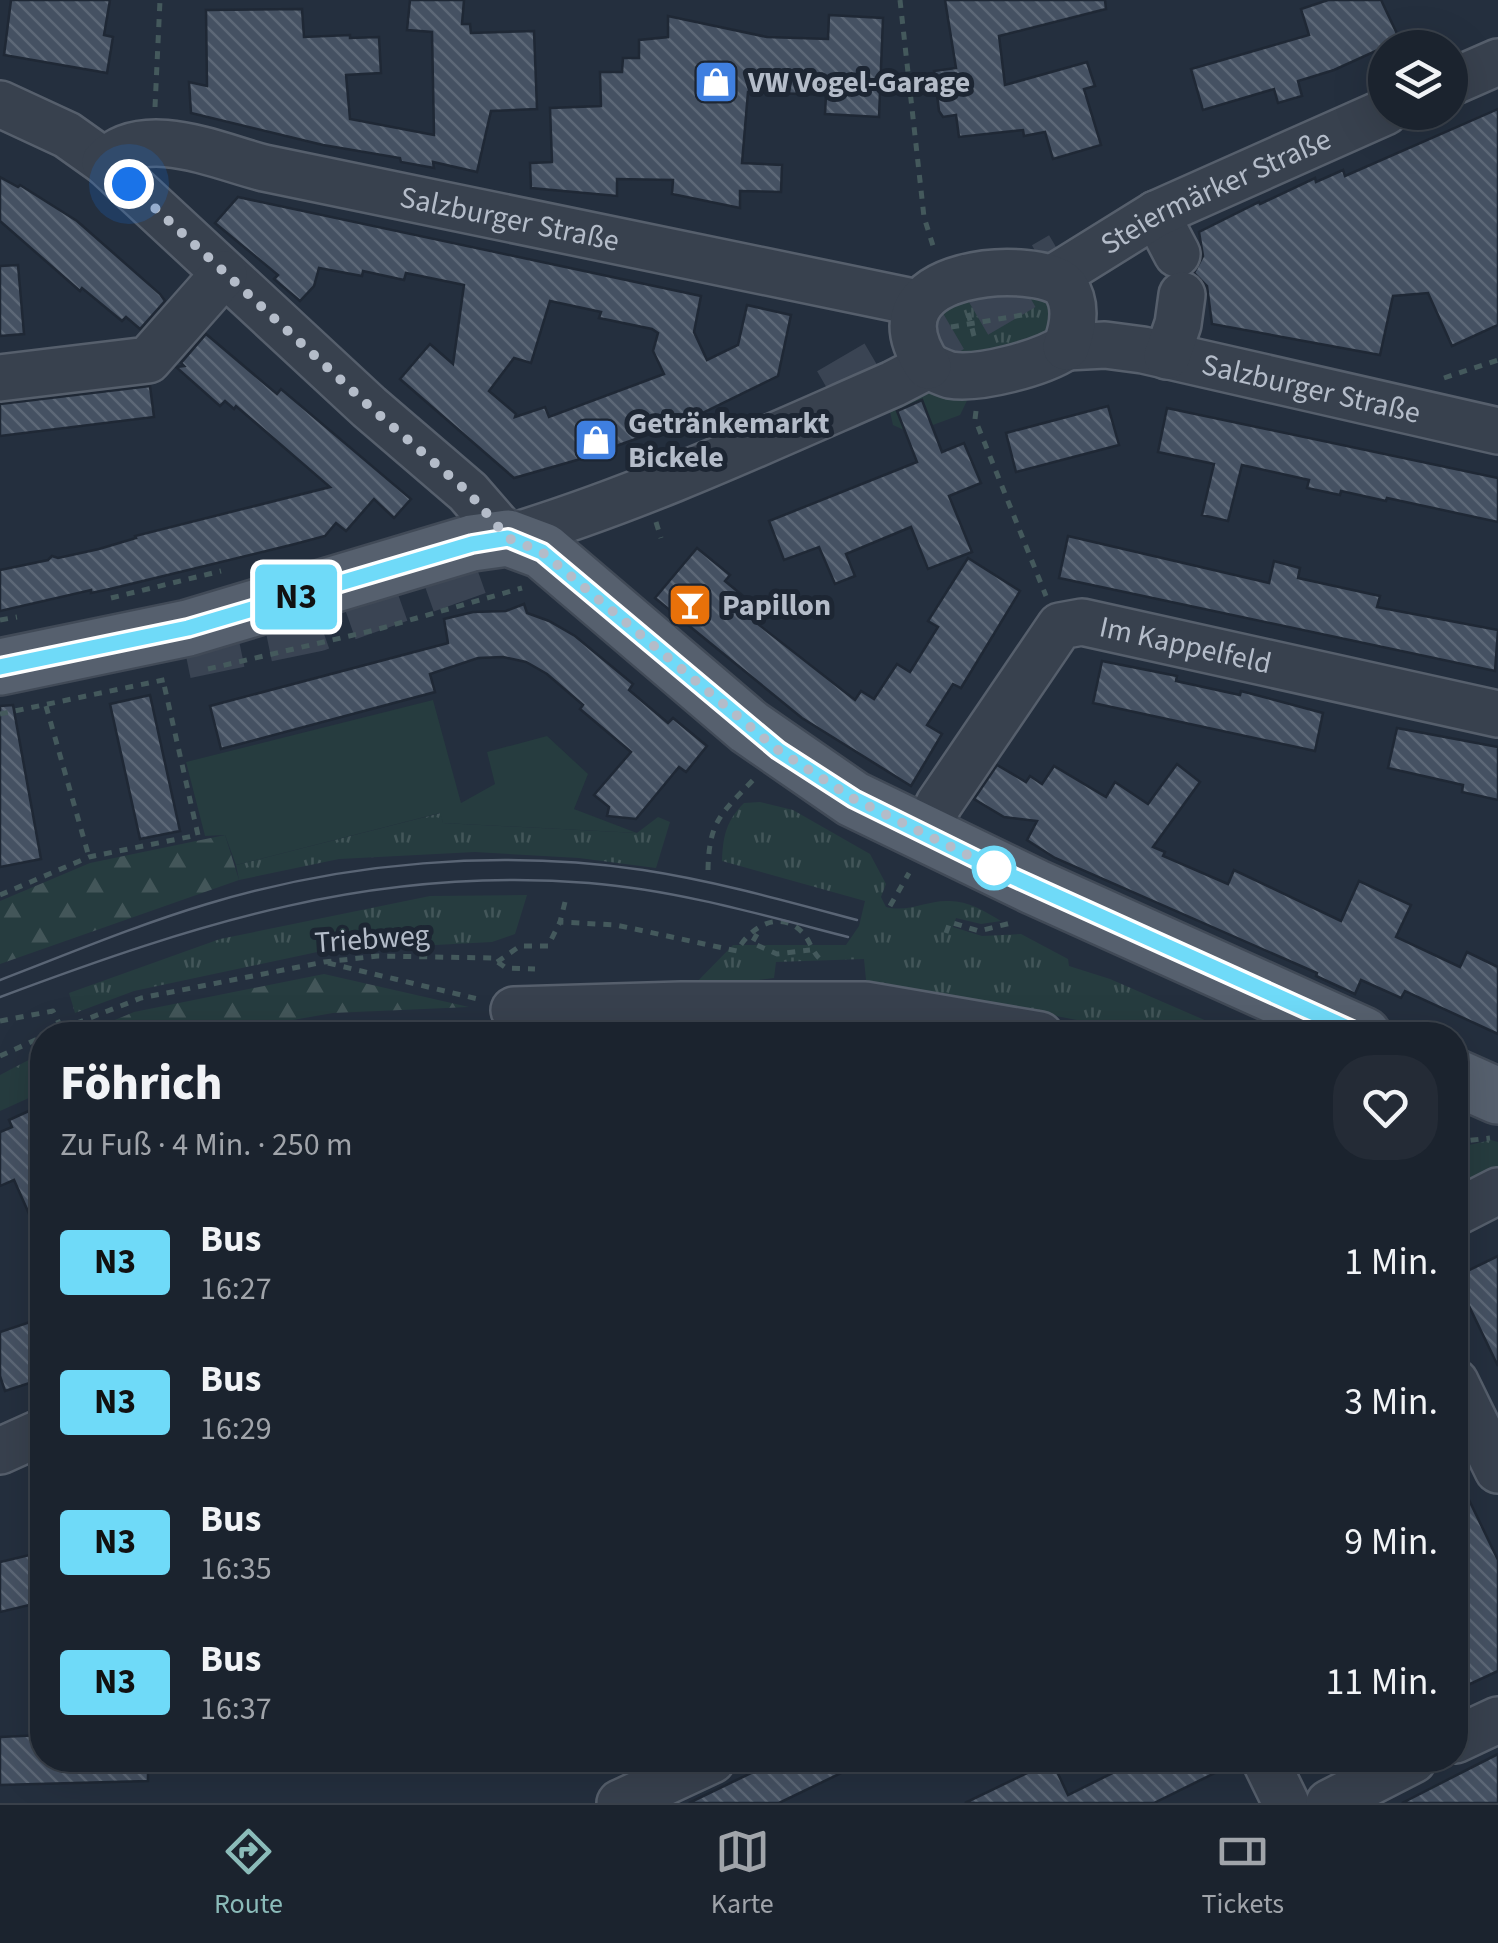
<!DOCTYPE html>
<html lang="de">
<meta charset="utf-8">
<style>
:root{--surface:#1b232e;--page:#242b36;--text:#f1f3f6;--muted:#a0a4aa;--line:#39404a;--accent:#8bbbb9}
body{margin:0;font-family:"Source Sans 3",sans-serif;background:var(--page);color:var(--text);height:100vh;display:flex;flex-direction:column;font-size:38px;white-space:nowrap}
*{box-sizing:border-box;margin:0}
p{font-size:32px;color:var(--muted)}
.icon{flex:none;width:55px;height:55px;fill:none;stroke:currentColor;stroke-width:2;stroke-linecap:round;stroke-linejoin:round}
.map{position:relative;flex:1;overflow:hidden}
.panel{position:absolute;left:30px;top:1022px;width:1438px;height:750px;display:flex;flex-direction:column;background:var(--surface);border-radius:40px;box-shadow:0 10px 40px #0002,0 0 0 2px var(--line)}
.panel>*{flex:none}
.badge{padding:0 20px;border-radius:8px;font-size:35px;line-height:65px}
.tools{position:absolute;left:1368px;top:30px;display:grid;gap:20px}
.tools a{display:grid;place-items:center;width:100px;height:100px;border-radius:50%;background:var(--surface);box-shadow:0 10px 40px #0002,0 0 0 2px var(--line);font-size:50px}
.you{position:absolute;width:50px;height:50px;margin:-25px;border:8px solid #fff;border-radius:50%;background:#1a73e8;box-shadow:0 0 0 15px #1a73e833}
.map>.badge{position:absolute;translate:-50% -50%;box-shadow:0 0 0 5px #fff}
.round{display:grid;place-items:center;flex:none;width:105px;height:105px;border-radius:40px;background:var(--page)}
.overview{display:flex;align-items:center;justify-content:space-between;height:170px;padding:0 30px}
h1{font-size:48px;font-weight:800;line-height:75px}
ul{padding:0;list-style:none}
li{display:flex;align-items:center;gap:30px;height:140px;padding:0 30px}
li div{flex:1}
li b{display:block;font-size:38px}
li em{font-style:normal}
li .badge{min-width:110px;font-weight:700;text-align:center}
.tab-bar{display:flex;justify-content:space-around;align-items:center;height:140px;border-top:2px solid var(--line);background:var(--surface);font-size:28px;color:var(--muted)}
.tab-bar a{display:grid;justify-items:center;gap:5px}
.tab-bar .on{color:var(--accent)}
.map>svg:first-child{display:block}
.grass{fill:url(#grass-tufts)}
.forest{fill:url(#forest-firs)}
.garden{fill:#263c3f}
.building{fill:url(#building-back-hatch);stroke:#1f2835;stroke-width:2.5;fill-rule:evenodd}
.lines{fill:none;stroke-linecap:round;stroke-linejoin:round}
.major-tunnel{stroke:#3a4453;stroke-width:55;stroke-dasharray:55 28;stroke-linecap:butt}
.minor-casing{stroke:#565f6c;stroke-width:50}
.major-casing{stroke:#414a57;stroke-width:60}
.path{stroke:#44595c;stroke-width:5;stroke-dasharray:8 8;stroke-linecap:butt}
.minor{stroke:#38414e;stroke-width:45}
.major{stroke:#56606e;stroke-width:55}
.tram{stroke:#5a6575;stroke-width:2.5}
.line-casing{stroke:#fff;stroke-width:22}
.line{stroke:#6fdaf8;stroke-width:15}
.walk{stroke:#b4bcc9;stroke-width:10;stroke-dasharray:0 18}
.stop-dot{fill:#fff;stroke:#6fdaf8;stroke-width:5}
.labels{text-anchor:middle;dominant-baseline:central;stroke-width:10;stroke-linejoin:round;paint-order:stroke}
.poi-label{font-size:30px;font-weight:bold;fill:#b4bcc9;stroke:#1d2633;text-anchor:start}
.street-label{font-size:30px;fill:#b4bcc9;stroke:#1d2633}
</style>
<div class="map">
<svg width="1498" height="1803" viewBox="0 0 1498 1803">
<defs>
<pattern id="grass-tufts" width="24" height="20" patternUnits="userSpaceOnUse" patternTransform="scale(2.5)"><rect width="24" height="20" fill="#263c3f"/><path d="M3 7l-1-3M5 7V3M7 7l1-3M15 17l-1-3M17 17v-4M19 17l1-3" fill="none" stroke="#435659"/></pattern>
<pattern id="forest-firs" width="22" height="20" patternUnits="userSpaceOnUse" patternTransform="scale(2.5)"><rect width="22" height="20" fill="#263c3f"/><path d="M5 1l3.5 6h-7zM16 11l3.5 6h-7z" fill="#435659"/></pattern>
<pattern id="building-back-hatch" width="6" height="6" patternUnits="userSpaceOnUse" patternTransform="scale(2.5)"><rect width="6" height="6" fill="#455162"/><path d="M-1 5l2 2M0 0l6 6M5-1l2 2" fill="none" stroke="#5d6877"/></pattern>
</defs>
<rect width="100%" height="100%" fill="#242f3e"/>
<g class="grass">
<path d="M1040 283 1058 320 1045 338 970 357 931 342 933 307Z"/>
<path d="M976 382 960 415 911 433 893 425 889 407 935 389Z"/>
<path d="M760 802 793 810 870 854 886 884 881 897 886 907C908 913 927 900 949 901 969 901 984 911 1001 921L981 924 956 918 953 927 982 936 1021 934 1068 959 1069 966 1110 979 1239 1035H1155L900 986 898 993 867 990 864 959 776 962 774 978 690 989 733 945H846L859 926 865 901 722 861C723 836 726 821 744 803Z"/>
<path d="M441 813 443 823 637 833 658 817 670 822 656 868 579 858 475 852 339 859 239 880 236 865Z"/>
<path d="M527 895 515 934 492 942 322 951 134 991 75 1013 69 993 220 939 430 896Z"/>
<path d="M42 1053V1092L0 1111V1075Z"/>
<path d="M1491 1140 1498 1142V1167L1455 1188V1141L1469 1145Z"/>
</g>
<g class="forest">
<path d="M225 835 239 880 0 964V901L90 863Z"/>
<path d="M324 974 469 1007 333 1013 207 1035H79L134 1012Z"/>
</g>
<path class="garden" d="M433 700 461 803 495 784 487 752 547 736 588 774 574 809 637 833 443 823 440 813 236 865 225 835 205 836 186 762Z"/>
<g class="building">
<path d="M11 0H110L104 35 113 37 107 73 4 55Z"/>
<path d="M410 0H464L462 24H470L471 33 534 31 537 109 491 111 477 172 433 162 434 168 401 162 400 158 323 145 191 113 189 82 207 86 206 10 302 9 304 37 350 35V38L379 37 381 73 346 75 350 119 434 135 432 32 407 30Z"/>
<path d="M945 0H1105L1106 9 999 36 1005 85 1087 62 1095 86 1084 89 1101 145 1053 159 1045 132 1024 136 1023 130 959 137 956 115 943 117 939 111 934 71 956 68Z"/>
<path d="M1328 0H1381L1400 40 1334 70 1298 81 1302 96 1278 103 1274 89 1203 110 1191 69 1309 35 1301 9Z"/>
<path d="M829 15 883 18 879 117 825 114 826 95 748 92 742 163 782 165 781 192 740 191V208L672 194 673 180 617 179V196L531 188 530 163 552 162 550 108 601 106 600 72H622L623 58H639V40L668 37V16L767 37 828 39Z"/>
<path d="M1498 109V325L1452 346 1428 293 1393 296 1380 355 1212 324 1207 286 1194 273 1203 256 1199 232 1259 202 1260 204 1315 178 1316 182 1343 170 1345 176Z"/>
<path d="M0 177 18 187 20 185 77 221 160 294 165 301 140 329 126 317 122 321 82 288 80 291 0 221Z"/>
<path d="M238 197 701 296 694 332 707 360 738 345 747 305 791 315 778 376 686 421 577 460 514 478 400 379 430 344 453 364 464 285 406 273 404 280 363 271 362 276 319 268 314 286 300 301 274 279 278 275 215 223ZM550 301 601 312 599 318 652 329 658 333 653 351 664 374 549 417 545 407 515 417 516 414 489 391 514 358 531 363Z"/>
<path d="M18 265 24 334 0 336V266Z"/>
<path d="M206 334 277 394 281 389 411 499 394 518 374 499 346 531 336 523 325 536 295 544 110 589 91 593V590L0 611V570L48 560 52 556 58 558 99 549 136 538 135 536 330 487 236 406 234 409 225 401 220 406 176 367 184 366 181 363Z"/>
<path d="M150 386 154 417 0 436V404Z"/>
<path d="M922 400 942 452 964 443 981 483 949 496 972 552 928 569 911 527 846 554 855 576 835 584 819 547 784 560 769 521 917 462 897 411Z"/>
<path d="M1108 406 1119 445 1016 472 1006 433Z"/>
<path d="M1167 408 1498 478V522L1387 498 1386 501 1341 491 1340 495 1307 488 1309 480 1242 465 1228 521 1202 515 1214 464 1158 452Z"/>
<path d="M1068 536 1269 583 1274 561 1300 568 1298 578 1380 596 1377 607 1498 630 1495 671 1059 578Z"/>
<path d="M697 548 730 575 725 581 748 600 740 610 855 700 861 691 874 699 897 664 910 672 938 627 928 621 968 558 1020 591 961 688 953 684 927 725 942 734 911 786 802 718 655 598Z"/>
<path d="M524 604 527 613 549 621 575 636 633 684 629 690 668 723 673 718 707 746 686 772 679 767 636 819 607 816 609 807 594 795 631 752 580 709 583 705 547 674 526 662 503 657 478 658 430 674 435 692 221 749 210 706 448 643 444 619 473 612 506 611Z"/>
<path d="M1102 661 1177 676 1176 681 1240 695 1241 691 1323 713 1315 751 1093 703Z"/>
<path d="M150 695 180 831 140 839 110 704Z"/>
<path d="M13 705 41 859 0 867V706Z"/>
<path d="M1397 728 1498 747V800L1462 792 1463 785 1388 768Z"/>
<path d="M1177 764 1200 782 1153 847 1165 852 1163 856 1228 884 1234 870 1341 921 1359 881 1411 905 1396 937 1460 967 1467 952 1498 967V1034L1405 991 1401 998 1361 980 1355 994 1316 976 1317 973 1055 858 1027 840 1037 821 1004 817 974 799 997 765 1026 782 1030 776 1042 784 1054 766 1106 797 1115 782 1148 804Z"/>
<path d="M42 1105V1243L14 1180 0 1186V1132L12 1127 9 1120Z"/>
<path d="M1498 1256V1366L1455 1277Z"/>
<path d="M42 1318V1379L5 1391 0 1376V1332Z"/>
<path d="M1455 1471 1498 1560V1671L1455 1691Z"/>
<path d="M42 1552V1602L0 1612V1562Z"/>
<path d="M42 1735V1760H148V1781L0 1785V1737Z"/>
<path d="M1498 1754V1803H1402Z"/>
<path d="M778 1760H868L779 1803H689Z"/>
<path d="M1139 1760 1239 1761 1154 1803H965L1052 1761 1068 1795Z"/>
</g>
<g class="lines">
<g class="major-tunnel">
<path d="M831 395 1063 259"/>
<path d="M185 651 316 624 491 562"/>
</g>
<defs>
<g id="minor">
<path d="M1450 83 1498 62"/>
<path d="M0 104 67 135 105 162 369 407 468 492 508 538C641 498 767 439 893 384L928 366C935 369 943 373 950 375 979 380 1042 363 1066 347"/>
<path id="s1" d="M105 162C144 122 217 156 264 168L918 303"/>
<path d="M1156 214 1177 254"/>
<path id="s2" d="M1053 278 1156 214 1385 112"/>
<path id="s3" d="M1066 347 1105 345 1143 350 1498 431"/>
<path d="M1167 356 1178 324 1182 295"/>
<path d="M928 366C861 265 1043 259 1065 287 1078 305 1073 328 1066 347"/>
<path d="M0 378 148 360 224 274"/>
<path id="s4" d="M924 835 939 804 1060 626 1082 622 1498 714"/>
<path d="M514 1010 681 1005H865L1040 1035"/>
<path d="M1455 1213 1498 1191"/>
<path d="M1455 1382 1498 1470"/>
<path d="M0 1451 42 1432"/>
<path d="M1455 1740 1498 1720"/>
<path d="M1265 1760 1286 1803"/>
<path d="M620 1803 712 1760"/>
<path d="M1329 1803 1413 1760"/>
</g>
<g id="major">
<path d="M0 667 188 628 472 543 508 538 543 551 749 727 853 799 1035 887 1363 1035"/>
<path d="M1455 1077 1498 1096"/>
</g>
</defs>
<use href="#minor" class="minor-casing"/>
<use href="#major" class="major-casing"/>
<g class="path">
<path d="M900 0 924 217 934 249"/>
<path d="M155 107 160 0"/>
<path d="M968 313 974 336"/>
<path d="M951 327 1028 314"/>
<path d="M1444 378 1498 360"/>
<path d="M976 411 975 419 1046 596"/>
<path d="M656 522 661 538"/>
<path d="M111 598 221 571"/>
<path d="M0 620 17 617"/>
<path d="M208 669 375 630 522 588"/>
<path d="M46 706 89 857"/>
<path d="M0 714 168 679"/>
<path d="M708 870C709 821 721 814 753 780"/>
<path d="M0 895 89 857 198 835 163 680"/>
<path d="M565 902 560 922 616 925 737 951C750 927 779 909 802 932 810 940 811 950 819 958"/>
<path d="M890 906 909 873"/>
<path d="M946 933 950 922 979 931 1011 923"/>
<path d="M757 934 752 943 777 954 810 950"/>
<path d="M497 962 520 946H548L560 922"/>
<path d="M328 963 478 999"/>
<path d="M0 1021 53 1011 61 1027"/>
<path d="M46 1035 141 998 324 962 378 956 492 958 506 968 535 969"/>
<path d="M0 1056 42 1037"/>
<path d="M1455 1138 1465 1141 1490 1138"/>
</g>
<use href="#minor" class="minor"/>
<use href="#major" class="major"/>
<g class="tram">
<path d="M0 980C68 954 137 925 207 904 346 862 499 849 643 870 715 881 786 901 857 920"/>
<path d="M0 997C198 923 374 866 589 883 676 890 763 915 848 937"/>
</g>
</g>
<g class="lines">
<defs>
<path id="line" d="M0 667 188 628 472 544 508 538 542 552 778 750 854 799 1000 871 1363 1035"/>
</defs>
<use href="#line" class="line-casing"/>
<use href="#line" class="line"/>
<path class="walk" d="M129 184 369 406 468 492 508 538 542 552 778 750 854 799 1000 871 994 868"/>
</g>
<defs>
<symbol id="shop-square" viewBox="-11 -11 22 22"><rect x="-9" y="-9" width="18" height="18" rx="4" fill="#3f7fe0" stroke="#1d2633"/><path d="M-5-2.5h2.3a2.7 3.5 0 0 1 5.4 0H5L5.5 6h-11ZM-1.5-2.5h3a1.5 2.3 0 0 0-3 0Z" fill="#fff"/></symbol>
<symbol id="bar-square" viewBox="-11 -11 22 22"><rect x="-9" y="-9" width="18" height="18" rx="4" fill="#e8710a" stroke="#1d2633"/><path d="M-6-5H6L.8 .8V4.5H3.5V6h-7V4.5H-.8V.8Z" fill="#fff"/></symbol>
</defs>
<g fill-rule="evenodd">
<use href="#shop-square" x="691" y="57" width="50" height="50"/>
<use href="#shop-square" x="571" y="415" width="50" height="50"/>
<use href="#bar-square" x="665" y="580" width="50" height="50"/>
</g>
<circle class="stop-dot" cx="994" cy="868" r="20"/>
<g class="labels">
<g class="poi-label">
<text x="748" y="82">VW Vogel-Garage</text>
<text x="628" y="423">Getränkemarkt<tspan x="628" dy="34">Bickele</tspan></text>
<text x="722" y="605">Papillon</text>
</g>
<g class="street-label">
<text stroke="none"><textPath href="#s2" startOffset="185">Steiermärker Straße</textPath></text>
<text stroke="none"><textPath href="#s1" startOffset="418">Salzburger Straße</textPath></text>
<text stroke="none"><textPath href="#s3" startOffset="250">Salzburger Straße</textPath></text>
<text stroke="none"><textPath href="#s4" startOffset="378">Im Kappelfeld</textPath></text>
<text transform="translate(372 939) rotate(-4)">Triebweg</text>
</g>
</g>
</svg>
<div class="tools">
<a><svg class="icon" aria-label="layers" viewBox="0 0 24 24"><path d="M12 4l9 5-9 5-9-5zM3 14l9 5 9-5"/></svg></a>
</div>
<div class="you" style="left:129px;top:184px"></div>
<b class="badge" style="left:296px;top:597px;background:#6fdaf8;color:#111">N3</b>
<section class="panel">
<div class="overview"><div><h1>Föhrich</h1><p>Zu Fuß · 4 Min. · 250 m</p></div><a class="round"><svg class="icon" aria-label="heart" viewBox="0 0 24 24"><path d="M12 20l-8-8c-3-5 5-10 8-4 3-6 11-1 8 4z"/></svg></a></div>
<ul>
<li><span class="badge" style="background:#6fdaf8;color:#111">N3</span><div><b>Bus</b><p>16:27</p></div><em>1 Min.</em></li>
<li><span class="badge" style="background:#6fdaf8;color:#111">N3</span><div><b>Bus</b><p>16:29</p></div><em>3 Min.</em></li>
<li><span class="badge" style="background:#6fdaf8;color:#111">N3</span><div><b>Bus</b><p>16:35</p></div><em>9 Min.</em></li>
<li><span class="badge" style="background:#6fdaf8;color:#111">N3</span><div><b>Bus</b><p>16:37</p></div><em>11 Min.</em></li>
</ul>
</section>
</div>
<nav class="tab-bar">
<a class="on"><svg class="icon" aria-label="directions" viewBox="0 0 24 24"><path d="M12 3l9 9-9 9-9-9zM9 14v-3h6M13 9l2 2-2 2"/></svg>Route</a>
<a><svg class="icon" aria-label="map" viewBox="0 0 24 24"><path d="M3 6l6-2 6 2 6-2v14l-6 2-6-2-6 2zM9 4v14M15 6v14"/></svg>Karte</a>
<a><svg class="icon" aria-label="tickets" viewBox="0 0 24 24"><path d="M3 7h18v10H3zM15 7v10"/></svg>Tickets</a>
</nav>
